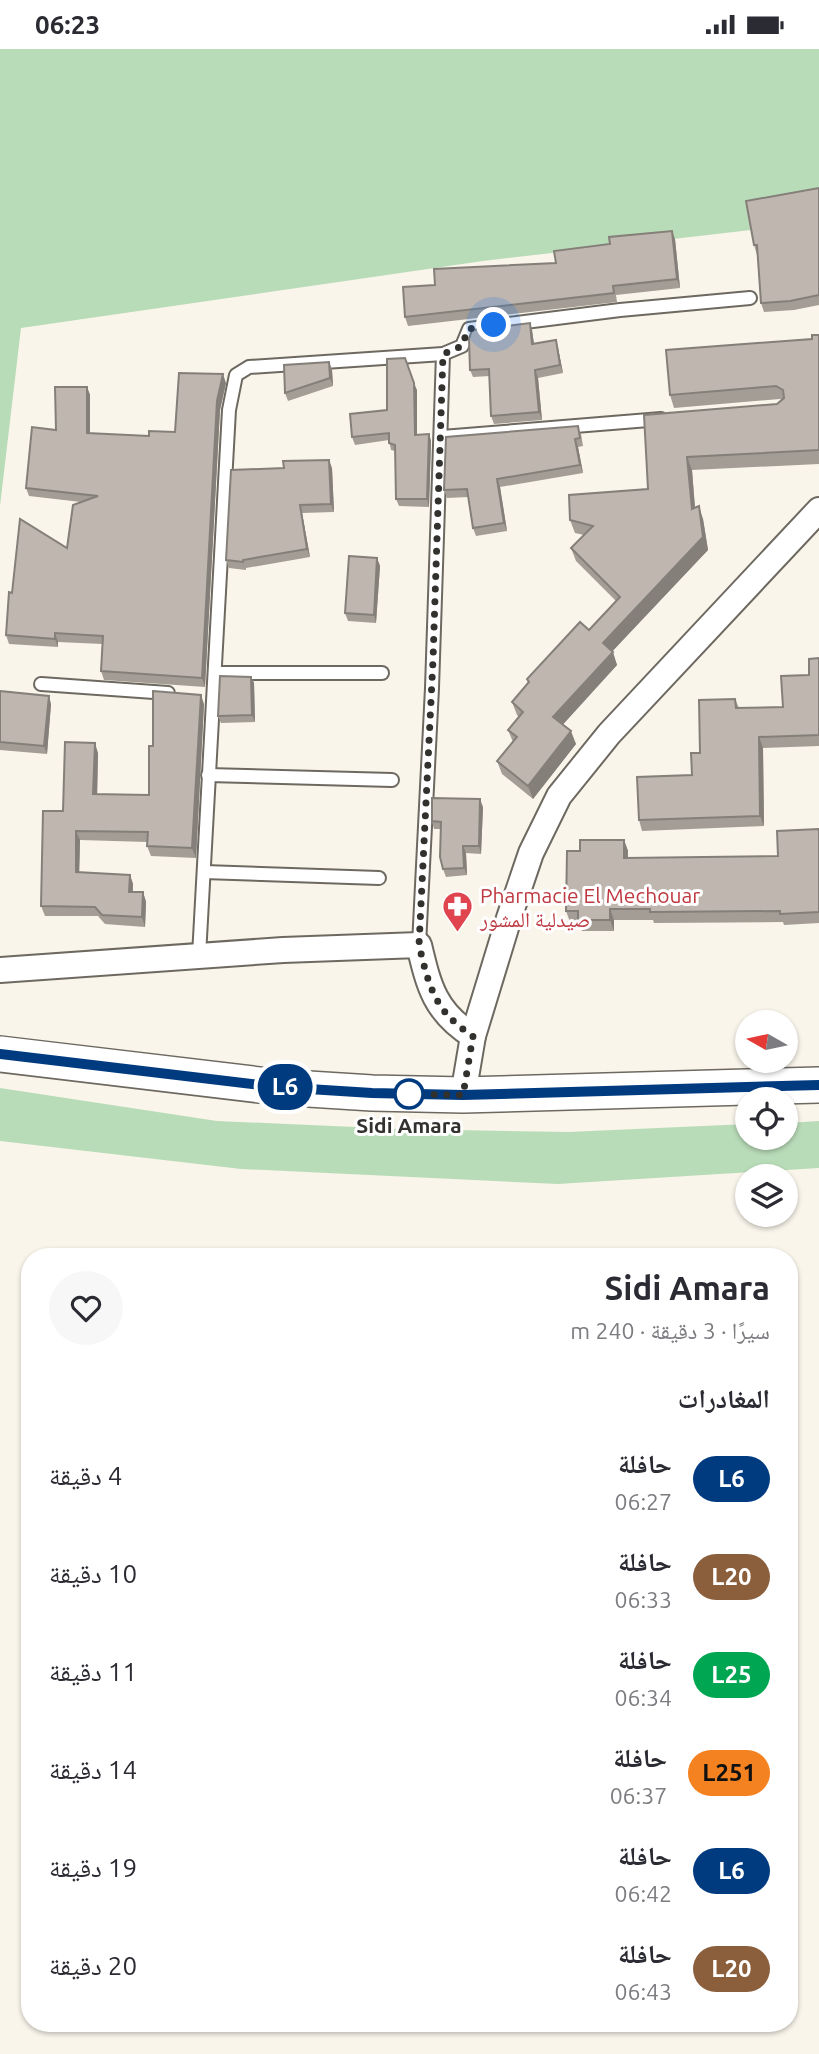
<!DOCTYPE html>
<html lang="ar">
<meta charset="utf-8">
<style>
:root{--surface:#fff;--page:#f7f7f7;--text:#2b2b33;--muted:#7c7c81}
body{margin:0;font-family:Ubuntu,"Noto Naskh Arabic",sans-serif;background:var(--page);color:var(--text);direction:rtl;height:100vh;display:flex;flex-direction:column;font-size:26px;white-space:nowrap}
*{box-sizing:border-box;margin:0}
p{font-size:23px;color:var(--muted)}
.icon{flex:none;width:38px;height:38px;fill:none;stroke:currentColor;stroke-width:2;stroke-linecap:round;stroke-linejoin:round}
.map{position:relative;flex:1;overflow:hidden;direction:ltr}
.side{position:absolute;left:21px;top:1199px;width:777px;height:784px;display:flex;flex-direction:column;background:var(--surface);border-radius:28px;box-shadow:0 2px 5px #0004;direction:rtl}
.side>*{flex:none}
.badge{padding:0 14px;border-radius:23px;font-size:24px;line-height:46px}
.needle{width:46px;rotate:279deg}
.buttons{position:absolute;left:735px;top:961px;display:grid;gap:14px}
.buttons a{display:grid;place-items:center;width:63px;height:63px;border-radius:50%;background:var(--surface);box-shadow:0 2px 5px #0004;font-size:35px}
.you{position:absolute;width:35px;height:35px;margin:-18px;border:5px solid #fff;border-radius:50%;background:#1a73e8;box-shadow:0 0 0 10px #1a73e833}
.map>.badge{position:absolute;translate:-50% -50%;box-shadow:0 0 0 4px #fff}
h2{padding:0 28px;font-size:26px;line-height:63px}
.round{display:grid;place-items:center;flex:none;width:74px;height:74px;border-radius:37px;background:var(--page)}
.head{display:flex;align-items:center;justify-content:space-between;height:119px;padding:0 28px}
h1{font-size:33px;font-weight:600;line-height:52px}
ul{padding:0;list-style:none}
li{display:flex;align-items:center;gap:21px;height:98px;padding:0 28px}
li div{flex:1}
li b{display:block;font-size:26px}
li em{font-style:normal}
li .badge{min-width:77px;font-weight:700;text-align:center}
.status{display:flex;justify-content:space-between;align-items:center;height:49px;padding:0 35px;background:var(--surface);direction:ltr}
.status svg{height:19px;fill:currentColor}
.map>svg:first-child{display:block}
.green{fill:#b9dcb8}
.lines{fill:none;stroke-linecap:round;stroke-linejoin:round}
.lane-casing{stroke:#6d6961;stroke-width:16}
.street-casing{stroke:#6d6961;stroke-width:28}
.secondary-casing{stroke:#6d6961;stroke-width:38}
.lane{stroke:#fff;stroke-width:12}
.street{stroke:#fff;stroke-width:24}
.secondary{stroke:#fff;stroke-width:35}
.wall{fill:#a39d96}
.shaded-wall{fill:#857f7a}
.building{fill:#beb6af;stroke:#857f7a;stroke-width:2}
.line-casing{stroke:#fff;stroke-width:16}
.line{stroke:#003b80;stroke-width:10}
.walk{stroke:#33312e;stroke-width:7;stroke-dasharray:0 12.6}
.stop-dot{fill:#fff;stroke:#003b80;stroke-width:3.5}
.labels{text-anchor:middle;dominant-baseline:central;stroke-width:6;stroke-linejoin:round;paint-order:stroke}
.health-label{font-size:21px;fill:#be3a42;stroke:#fff;text-anchor:start}
.stop-label{font-size:21px;font-weight:bold;fill:#33312e;stroke:#fff}
</style>
<div class="status"><b>06:23</b><svg viewBox="0 0 49 12"><path d="M0 12V9h3v3zM5 12V6h3v6zM10 12V3h3v9zM15 12V0h3v12zM26 1h20v11H26zM47 4h2v5h-2z"/></svg></div>
<div class="map">
<svg width="819" height="2005" viewBox="0 0 819 2005">
<rect width="100%" height="100%" fill="#faf5eb"/>
<g class="green">
<path d="M0 0H819V173L483 212 21 279 0 457Z"/>
<path d="M0 1039 217 1072 400 1080 568 1083 747 1075V1088H786V1074L819 1072V1119L558 1135 241 1120 0 1092Z"/>
</g>
<g class="lines">
<defs>
<g id="lane">
<path d="M442 388 661 370"/>
<path d="M215 624H382"/>
<path d="M41 635 168 644"/>
<path d="M208 726 392 731"/>
<path d="M204 823 379 829"/>
<path d="M419 896 432 639 443 305"/>
<path d="M199 907 229 361 236 326 249 318 443 305 462 297 469 280 620 261 750 249"/>
</g>
<g id="street">
<path d="M0 921 283 901 419 896C429 938 435 963 473 987"/>
<path d="M463 1046 473 987 509 869 531 804 559 747 609 685 819 461"/>
</g>
<path id="secondary" d="M0 1005 277 1038 372 1044 463 1046 819 1036"/>
</defs>
<use href="#lane" class="lane-casing"/>
<use href="#street" class="street-casing"/>
<use href="#secondary" class="secondary-casing"/>
<use href="#lane" class="lane"/>
<use href="#street" class="street"/>
<use href="#secondary" class="secondary"/>
</g>
<g class="wall">
<path d="M819 139V256L794 261 764 263 761 254 758 205 757 206 754 196Z"/>
<path d="M675 190 680 239 616 246 617 253 408 277 405 268 435 236 556 214Z"/>
<path d="M532 281 534 295 556 291 558 299 563 324 538 329 542 371 494 375 491 367 490 327 473 328 470 321Z"/>
<path d="M819 286V415L692 421 695 458 703 470 708 501 612 602 617 616 563 675 576 695 533 750 502 725 497 712 513 693 508 681 519 668 517 666 512 653 528 634 527 630 589 581 616 552 576 512 571 499 584 486 575 484 570 471 648 440 644 366 777 355 782 351 780 350 674 359 670 346 812 290Z"/>
<path d="M329 313 332 321 333 337 288 352 285 344Z"/>
<path d="M226 334 220 361 205 638 104 631 101 622 102 595 58 593V598L9 595 6 586 12 544 67 499 81 453 29 447 26 439 56 381 87 338 90 346V384L149 387 175 383Z"/>
<path d="M417 341V386L429 385 431 392 429 458 399 457 396 450 395 402 391 401 389 391 355 396 352 388 387 361Z"/>
<path d="M581 385 583 397 578 398 583 424 500 438 507 482 476 487 473 479 469 448 447 449 444 441Z"/>
<path d="M332 419 334 463 302 464 310 508 246 519V521L229 519 226 511Z"/>
<path d="M377 509 380 517 376 574 348 572 345 564Z"/>
<path d="M819 609V697L763 699 764 777 642 782 639 771 692 726 700 704 735 650 739 659 783 658 809 626Z"/>
<path d="M251 628 254 634 255 673 221 674 218 667Z"/>
<path d="M0 642 51 655 47 705 0 701Z"/>
<path d="M204 655 196 809 151 807 147 797V793L80 791 79 823 130 826 133 835V843H143L146 853 145 878 105 875 98 867H45L41 857 63 762 98 704 97 745 149 746 153 697Z"/>
<path d="M483 758 481 805 466 804 467 826 446 828 443 820 441 780H434L432 772Z"/>
<path d="M819 780V874L784 876 783 873 654 874 653 871H614V882H582L579 873H570L566 862 580 802 624 791 628 802V809L778 807Z"/>
</g>
<g class="shaded-wall">
<path d="M672 182 675 190 680 239 677 230Z"/>
<path d="M530 274 532 281 535 303 532 295Z"/>
<path d="M556 291 558 299 563 324 560 316Z"/>
<path d="M329 313 332 321 333 337 330 329Z"/>
<path d="M535 321 538 329 542 371 539 363Z"/>
<path d="M223 325 226 334 220 361 205 638 202 629 217 352Z"/>
<path d="M414 334 417 341V393L415 386Z"/>
<path d="M87 338 90 346V392L87 384Z"/>
<path d="M429 385 431 392 429 458 427 450Z"/>
<path d="M575 390 578 398 583 424 580 416Z"/>
<path d="M687 408 692 421 696 473 692 460Z"/>
<path d="M329 411 332 419 334 463 331 455Z"/>
<path d="M497 430 500 438 507 482 504 474Z"/>
<path d="M300 456 302 464 310 508 307 500Z"/>
<path d="M699 457 703 470 708 501 608 607 603 594Z"/>
<path d="M377 509 380 517 376 574 374 566Z"/>
<path d="M55 584 58 593V598L55 590Z"/>
<path d="M613 603 617 616 558 681 553 668Z"/>
<path d="M251 628 254 634 255 673 252 666Z"/>
<path d="M201 646 204 655 196 809 192 799Z"/>
<path d="M49 647 51 655 47 705 44 697Z"/>
<path d="M571 682 576 695 533 750 528 737Z"/>
<path d="M759 688 763 699 764 777 760 767Z"/>
<path d="M95 694 98 704 97 754 93 745Z"/>
<path d="M480 750 483 758 481 805 479 797Z"/>
<path d="M76 782 80 791 79 833 76 823Z"/>
<path d="M624 791 628 802 627 820 624 809Z"/>
<path d="M463 797 466 804 467 826 464 819Z"/>
<path d="M130 826 133 835 132 852 129 843Z"/>
<path d="M143 843 146 853 145 878 142 868Z"/>
<path d="M610 860 614 871V882L610 871Z"/>
</g>
<g class="building">
<path d="M819 139V246L790 252 761 254 757 196H754L746 152Z"/>
<path d="M672 182 677 230 613 237 614 244 405 268 403 238 435 236 434 220 556 214 554 202 610 195 609 188Z"/>
<path d="M530 274 532 295 556 291 560 316 535 321 539 363 491 367 489 320 470 321 469 290 472 281Z"/>
<path d="M812 286H819V401L687 408 692 460 699 457 703 488 603 594 613 603 553 668 571 682 528 737 497 712 517 688 508 681 523 663 512 653 529 633 527 630 580 573 589 581 620 548 571 499 593 477 570 471 569 446 648 440 644 366 777 355 784 349 783 341 776 337 670 346 666 301 812 290Z"/>
<path d="M405 309 414 334 415 386 429 385 427 450H396L395 396 389 394V384L352 388 350 365 387 361V310Z"/>
<path d="M329 313 330 329 285 344 284 316Z"/>
<path d="M179 324 223 325 217 352 202 629 101 622 103 587 55 584V590L6 586 9 543 12 544 20 470 67 499 73 456 98 447 26 439 32 378 56 381 55 338H87V384L149 387V382L175 383Z"/>
<path d="M578 377 580 389 575 390 580 416 497 430 504 474 473 479 467 440 444 441 446 388Z"/>
<path d="M329 411 331 455 300 456 307 500 243 511V513L226 511 231 421 284 419 283 412Z"/>
<path d="M349 507 377 509 374 566 345 564Z"/>
<path d="M819 609V686L759 688 760 767 639 771 637 728 692 726 691 704H700L699 651 735 650 736 659 783 658 781 627 809 626V610Z"/>
<path d="M220 627 251 628 252 666 218 667Z"/>
<path d="M0 642 49 647 44 697 0 693Z"/>
<path d="M153 642 201 646 192 799 147 797 148 783 76 782V823L130 826 129 843H143L142 868 102 866 95 858 41 857 43 762H63L65 693 95 694 93 745 149 746V697H153Z"/>
<path d="M432 749 480 750 479 797H463L464 819 443 820 440 808 441 773 432 772Z"/>
<path d="M819 780V863L780 865V862L650 863V860H610V871H578V862H566L567 802H580V791H624V809L778 807 777 782Z"/>
</g>
<g class="lines">
<defs>
<path id="line" d="M0 1005 277 1038 372 1044 463 1046 819 1036"/>
</defs>
<use href="#line" class="line-casing"/>
<use href="#line" class="line"/>
<path class="walk" d="M409 1045 463 1046 473 987C435 963 429 938 419 896L433 611 443 305 462 297 468 280 494 276"/>
</g>
<defs>
<symbol id="pharmacy-pin" viewBox="-11 -11 22 30"><path d="M0 17L-7.5 6A9.5 9.5 0 1 1 7.5 6Z" fill="#e0444e" stroke="#fff"/><path d="M-2-6h4v4h4v4h-4v4h-4v-4h-4v-4h4Z" fill="#fff"/></symbol>
</defs>
<g fill-rule="evenodd">
<use href="#pharmacy-pin" x="440" y="840" width="35" height="47"/>
</g>
<circle class="stop-dot" cx="409" cy="1045" r="14"/>
<g class="labels">
<g class="health-label">
<text x="480" y="846">Pharmacie El Mechouar<tspan x="480" dy="24">صيدلية المشور</tspan></text>
</g>
<g class="stop-label">
<text x="409" y="1076">Sidi Amara</text>
</g>
</g>
</svg>
<div class="buttons">
<a><svg class="needle" viewBox="-14 -14 28 28"><path d="M0-13l5 13h-10z" fill="#e53935"/><path d="M0 13l5-13h-10z" fill="#7c7c81"/></svg></a>
<a><svg class="icon" aria-label="locate" viewBox="0 0 24 24"><circle cx="12" cy="12" r="6"/><path d="M12 2v4M12 18v4M2 12h4M18 12h4"/></svg></a>
<a><svg class="icon" aria-label="layers" viewBox="0 0 24 24"><path d="M12 4l9 5-9 5-9-5zM3 14l9 5 9-5"/></svg></a>
</div>
<div class="you" style="left:494px;top:276px"></div>
<b class="badge" style="left:285px;top:1038px;background:#003b80;color:#fff">L6</b>
<section class="side">
<div class="head"><div><h1>Sidi Amara</h1><p>سيرًا · 3 دقيقة · 240 m</p></div><a class="round"><svg class="icon" aria-label="heart" viewBox="0 0 24 24"><path d="M12 20l-8-8c-3-5 5-10 8-4 3-6 11-1 8 4z"/></svg></a></div>
<h2>المغادرات</h2>
<ul>
<li><span class="badge" style="background:#003b80;color:#fff">L6</span><div><b>حافلة</b><p>06:27</p></div><em>4 دقيقة</em></li>
<li><span class="badge" style="background:#8b5e3c;color:#fff">L20</span><div><b>حافلة</b><p>06:33</p></div><em>10 دقيقة</em></li>
<li><span class="badge" style="background:#00a651;color:#fff">L25</span><div><b>حافلة</b><p>06:34</p></div><em>11 دقيقة</em></li>
<li><span class="badge" style="background:#f58220;color:#111">L251</span><div><b>حافلة</b><p>06:37</p></div><em>14 دقيقة</em></li>
<li><span class="badge" style="background:#003b80;color:#fff">L6</span><div><b>حافلة</b><p>06:42</p></div><em>19 دقيقة</em></li>
<li><span class="badge" style="background:#8b5e3c;color:#fff">L20</span><div><b>حافلة</b><p>06:43</p></div><em>20 دقيقة</em></li>
</ul>
</section>
</div>
